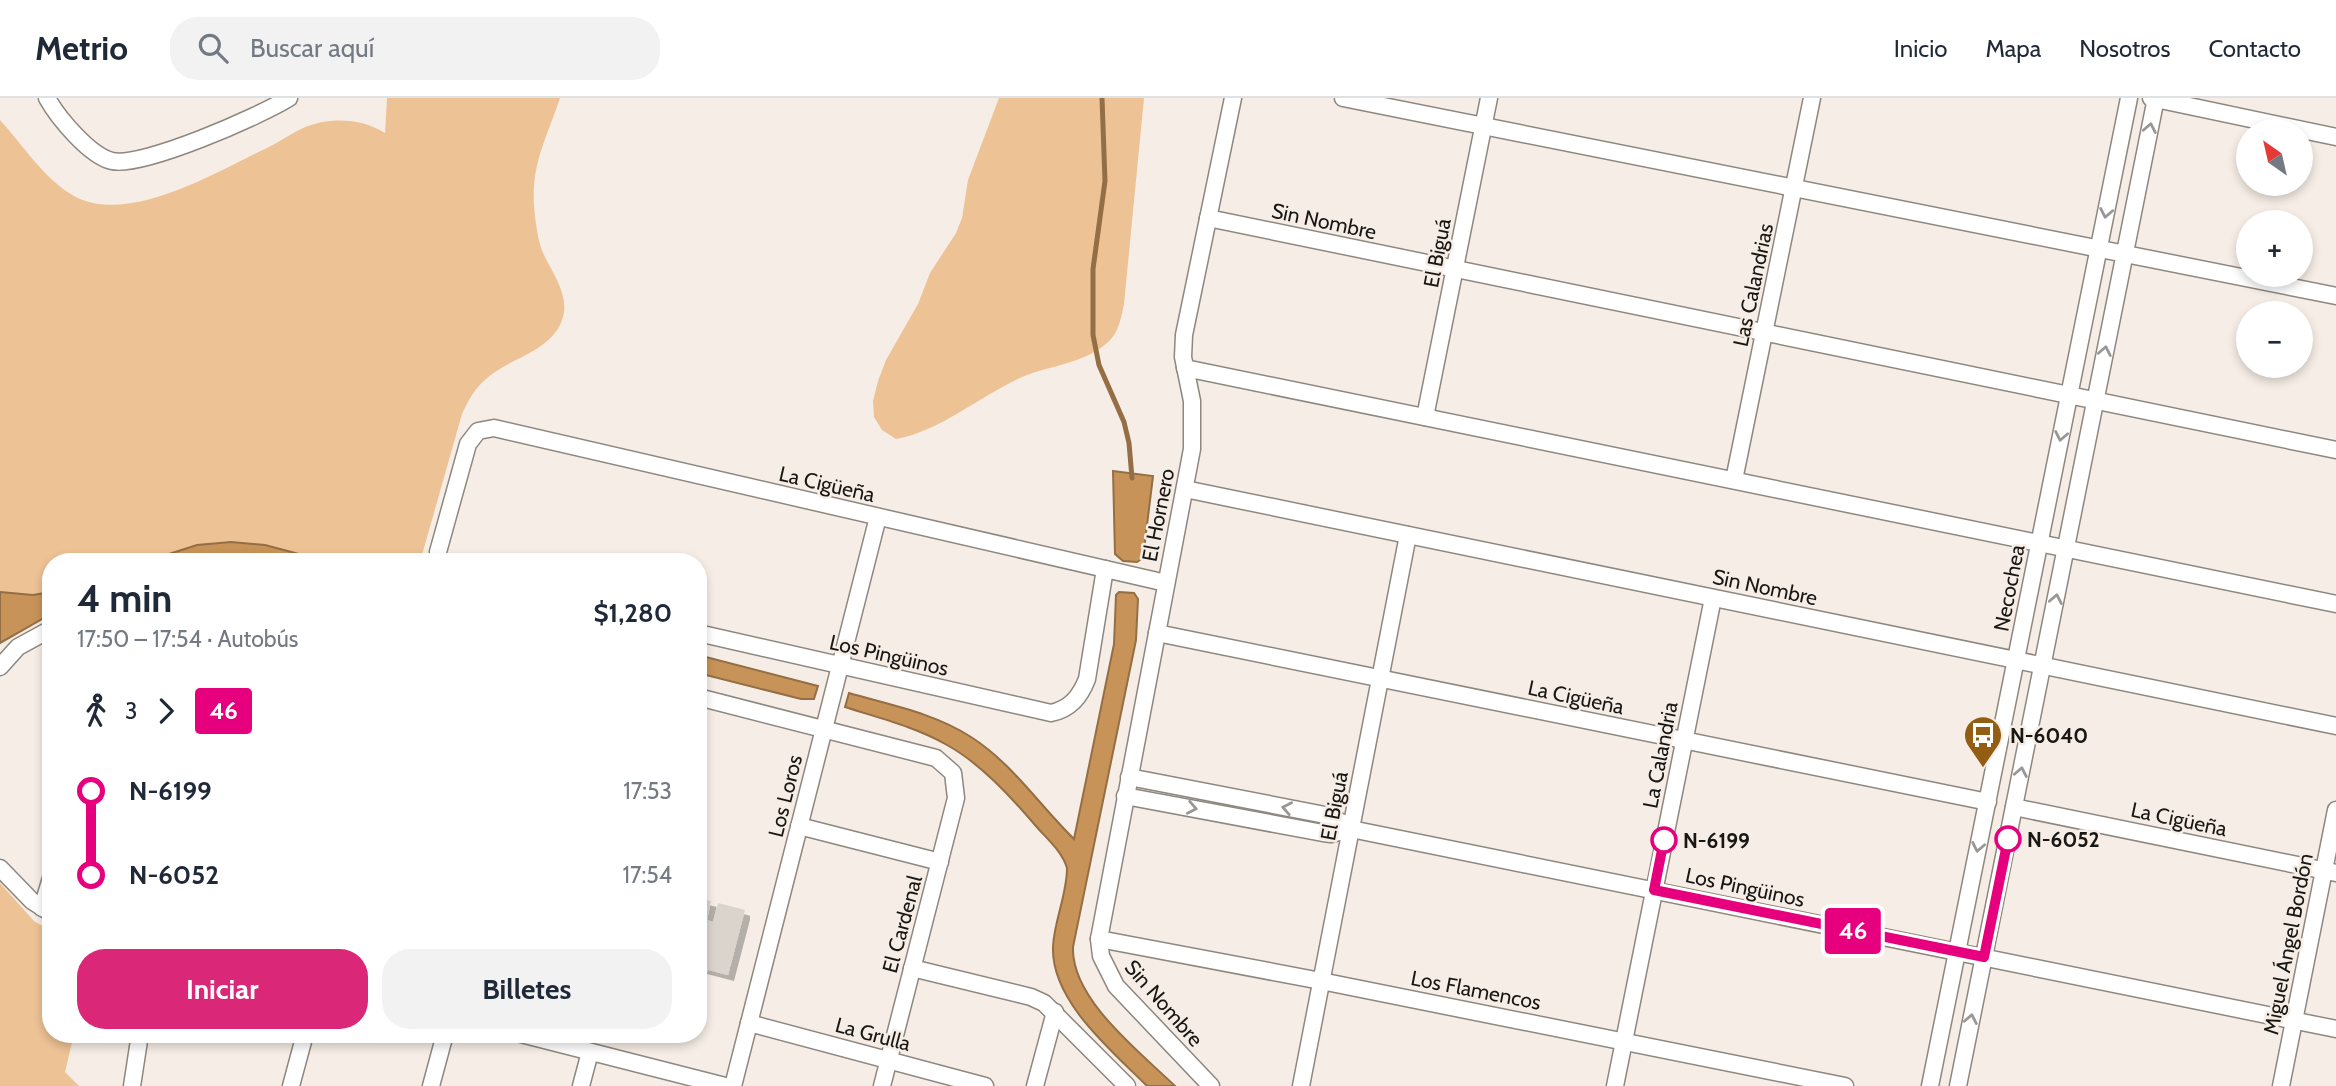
<!DOCTYPE html>
<html lang="es">
<meta charset="utf-8">
<style>
:root{--surface:#fff;--page:#f2f2f3;--text:#1f2937;--muted:#747a83;--line:#e0e1e3;--accent:#db2777}
body{margin:0;font-family:Cabin,sans-serif;background:var(--page);color:var(--text);height:100vh;display:flex;flex-direction:column;font-size:26px;white-space:nowrap}
*{box-sizing:border-box;margin:0}
p{font-size:23px;color:var(--muted)}
.icon{flex:none;width:38px;height:38px;fill:none;stroke:currentColor;stroke-width:2;stroke-linecap:round;stroke-linejoin:round}
.map{position:relative;flex:1;overflow:hidden}
.details{position:absolute;left:42px;top:455px;width:665px;height:490px;display:flex;flex-direction:column;background:var(--surface);border-radius:28px;box-shadow:0 4px 10px #0003}
.details>*{flex:none}
.badge{padding:0 14px;border-radius:5px;font-size:24px;line-height:46px}
.needle{width:46px;rotate:326deg}
.fabs{position:absolute;left:2236px;top:21px;display:grid;gap:14px}
.fabs a{display:grid;place-items:center;width:77px;height:77px;border-radius:50%;background:var(--surface);box-shadow:0 4px 10px #0003;font-size:35px}
.map>.badge{position:absolute;translate:-50% -50%;box-shadow:0 0 0 4px #fff}
.legs{display:flex;align-items:center;gap:10px;height:77px;padding:0 35px;font-size:23px}
.legs p{margin-inline-start:auto}
.overview{display:flex;align-items:center;justify-content:space-between;height:119px;padding:0 35px}
h1{font-size:38px;font-weight:800;line-height:52px}
.button{display:flex;gap:14px;margin-top:auto;padding:14px 35px}
.button a{flex:1;height:80px;border-radius:28px;background:var(--accent);color:#fff;font-size:28px;font-weight:800;line-height:80px;text-align:center}
.button a+a{background:var(--page);color:var(--text)}
ul{padding:0 35px;list-style:none}
li{display:flex;align-items:center;gap:24px;height:84px;font-size:26px}
li i{display:grid;place-items:center;width:10px;height:100%;margin:0 9px;background:currentColor}
li i::after{content:'';width:18px;height:18px;margin:-9px;border:5px solid;border-radius:50%;background:var(--surface)}
li p{margin-inline-start:auto}
li:first-child i{background:linear-gradient(#0000 50%,currentColor 0)}
li:last-child i{background:linear-gradient(currentColor 50%,#0000 0)}
header{display:flex;align-items:center;gap:42px;box-sizing:border-box;height:98px;padding:0 35px;background:var(--surface);border-bottom:2px solid var(--line)}
header strong{font-size:33px}
nav{display:flex;gap:38px;margin-inline-start:auto;font-size:24px}
.search{width:490px;height:63px;background:var(--page);display:flex;align-items:center;gap:18px;box-sizing:border-box;padding:0 24px;border-radius:28px;color:var(--muted);font-size:26px}
.map>svg:first-child{display:block}
.green{fill:#edc295}
.water{fill:#c89358;stroke:#946e44;stroke-width:2}
.lines{fill:none;stroke-linecap:round;stroke-linejoin:round}
.stream{stroke:#946e44;stroke-width:5}
.building{fill:#dbd4cc;filter:url(#shadow)}
.minor-casing{stroke:#8e877f;stroke-width:19}
.minor{stroke:#fff;stroke-width:16}
.oneway{stroke:#989795}
.line-1-casing{stroke:#fff;stroke-width:16}
.line-1{stroke:#e6007e;stroke-width:10}
.stop-1-dot{fill:#fff;stroke:#e6007e;stroke-width:3.5}
.labels{text-anchor:middle;dominant-baseline:central;stroke-width:5;stroke-linejoin:round;paint-order:stroke}
.street-label{font-size:21px;fill:#191714;stroke:#f6eee6}
.poi-label{font-size:21px;font-weight:bold;fill:#191714;stroke:#f6eee6;text-anchor:start}
.stop-label{font-size:21px;font-weight:bold;fill:#191714;stroke:#f6eee6;text-anchor:start}
</style>
<header>
<strong>Metrio</strong>
<div class="search"><svg class="icon" aria-label="search" viewBox="0 0 24 24"><circle cx="10" cy="10" r="6"/><path d="M15 15l6 6"/></svg>Buscar aquí</div>
<nav><a>Inicio</a><a>Mapa</a><a>Nosotros</a><a>Contacto</a></nav>
</header>
<div class="map">
<svg width="2336" height="988" viewBox="0 0 2336 988">
<defs>
<filter id="shadow"><feDropShadow dx="6" dy="6" stdDeviation="0" flood-color="#0004"/></filter>
</defs>
<rect width="100%" height="100%" fill="#f6eee6"/>
<g class="green">
<path d="M387 0H560C545 45 529 69 535 118 536 128 538 140 541 150 549 171 570 195 563 219 553 254 510 259 486 281 475 290 468 303 462 316L420 464H329L265 447 231 444 197 447 144 464H51V494L33 497 0 494V22C23 47 44 81 74 98 128 128 216 74 265 51 278 45 290 36 303 30 329 19 361 20 385 35Z"/>
<path d="M999 0H1144L1124 206C1121 220 1119 235 1107 245 1084 265 1054 267 1027 277 982 295 944 332 896 341L882 332 874 319 873 303 878 283 886 262 918 206 930 175 956 135 962 120 968 82Z"/>
<path d="M0 785 34 823 51 833V936H74L65 974 79 988H0Z"/>
</g>
<g class="water">
<path d="M1113 373 1153 378 1143 460 1137 464 1123 463 1115 456Z"/>
<path d="M231 444 265 447 329 464H144L197 447Z"/>
<path d="M0 494 33 497 51 494V516L0 545Z"/>
<path d="M1119 494 1134 495 1138 501 1136 542 1073 849C1071 901 1140 954 1175 988H1147C1112 953 1051 903 1053 849 1054 823 1067 797 1067 770 1062 753 1046 740 1035 727 1010 698 981 666 947 647 916 629 879 620 845 609L849 595C890 607 934 615 971 639 1012 665 1040 708 1074 741L1114 546 1116 497Z"/>
<path d="M698 557 818 588 814 601H801L698 575Z"/>
</g>
<g class="lines">
<path class="stream" d="M1102 0 1105 83 1093 171V237L1099 267 1124 324 1129 345 1132 380"/>
</g>
<path class="building" d="M698 800 711 803 707 822 713 824 718 805 745 812 728 877 701 870 703 861 698 860Z"/>
<g class="lines">
<defs>
<g id="minor">
<path d="M47 0C58 20 90 58 112 63 142 70 260 18 289 0"/>
<path d="M1343 0 2336 198"/>
<path d="M2151 0 2336 39"/>
<path d="M1208 120 2336 352"/>
<path d="M1185 270 2336 506"/>
<path d="M1425 319 1489 0"/>
<path d="M1734 382 1812 0"/>
<path d="M1185 391 2336 628"/>
<path d="M439 464 438 454 468 346 478 333 494 330 1166 485"/>
<path d="M698 535 1051 615C1070 611 1080 599 1087 581L1105 471"/>
<path d="M1157 535 1988 704"/>
<path d="M0 569 18 549 51 531"/>
<path d="M698 599 936 660 953 675 956 700 882 988"/>
<path d="M1129 679 1325 717 1341 724 1351 731 2336 931"/>
<path d="M1125 698 1323 735 1331 736 1351 731"/>
<path d="M2014 709 2336 775"/>
<path d="M799 728 940 764"/>
<path d="M0 770 32 803 51 815"/>
<path d="M42 810 51 780"/>
<path d="M1099 841 1321 883 1845 988"/>
<path d="M912 870 1031 899 1044 905 1127 988"/>
<path d="M749 925 985 988"/>
<path d="M521 936 725 988"/>
<path d="M132 988 140 936"/>
<path d="M291 988 305 936"/>
<path d="M431 988 445 936"/>
<path d="M581 988 590 954"/>
<path d="M733 988 878 419"/>
<path d="M1035 988 1055 914"/>
<path d="M1211 988 1116 888 1101 858 1099 841 1192 351V303L1183 259 1184 237 1233 0"/>
<path d="M1301 988 1408 437"/>
<path d="M1615 988 1713 500"/>
<path d="M1930 988 2129 0"/>
<path d="M1958 988 2156 0"/>
<path d="M2281 988 2336 712"/>
</g>
</defs>
<use href="#minor" class="minor-casing"/>
<use href="#minor" class="minor"/>
</g>
<defs><path id="oneway-chevron" d="M-2-3.5L2.5 0L-2 3.5" fill="none" stroke-width="1.6" stroke-linecap="round" stroke-linejoin="round" transform="scale(1.75)"/></defs>
<g class="oneway">
<use href="#oneway-chevron" transform="translate(2150 30) rotate(-79)"/>
<use href="#oneway-chevron" transform="translate(2106 115) rotate(101)"/>
<use href="#oneway-chevron" transform="translate(2105 253) rotate(-79)"/>
<use href="#oneway-chevron" transform="translate(2061 338) rotate(101)"/>
<use href="#oneway-chevron" transform="translate(2056 501) rotate(-79)"/>
<use href="#oneway-chevron" transform="translate(2021 674) rotate(-79)"/>
<use href="#oneway-chevron" transform="translate(1192 710) rotate(11)"/>
<use href="#oneway-chevron" transform="translate(1287 710) rotate(-169)"/>
<use href="#oneway-chevron" transform="translate(1978 749) rotate(101)"/>
<use href="#oneway-chevron" transform="translate(1971 921) rotate(-79)"/>
</g>
<g class="lines">
<defs>
<path id="line-1" d="M1664 742 1654 792 1984 859 2008 741"/>
</defs>
<use href="#line-1" class="line-1-casing"/>
<use href="#line-1" class="line-1"/>
</g>
<defs>
<symbol id="bus-pin" viewBox="-11 -11 22 30"><path d="M0 17L-7.5 6A9.5 9.5 0 1 1 7.5 6Z" fill="#935e14" stroke="#f6eee6"/><path d="M-5-6H5V4H4V6H2V4H-2V6H-4V4H-5ZM-3.5-4V0h7V-4ZM-3.5 1.2v1.5H-2V1.2ZM2 1.2v1.5H3.5V1.2Z" fill="#fff"/></symbol>
</defs>
<g fill-rule="evenodd">
<use href="#bus-pin" x="1961" y="615" width="44" height="60"/>
</g>
<g class="stop-1-dot">
<circle cx="2008" cy="741" r="12"/>
<circle cx="1664" cy="742" r="12"/>
</g>
<g class="labels">
<g class="street-label">
<text transform="translate(1324 123) rotate(12)">Sin Nombre</text>
<text transform="translate(1437 155) rotate(-79)">El Biguá</text>
<text transform="translate(1753 187) rotate(-78)">Las Calandrias</text>
<text transform="translate(827 386) rotate(13)">La Cigüeña</text>
<text transform="translate(1158 417) rotate(-79)">El Hornero</text>
<text transform="translate(1765 489) rotate(12)">Sin Nombre</text>
<text transform="translate(2009 490) rotate(-79)">Necochea</text>
<text transform="translate(889 557) rotate(13)">Los Pingüinos</text>
<text transform="translate(1576 599) rotate(12)">La Cigüeña</text>
<text transform="translate(1660 657) rotate(-79)">La Calandria</text>
<text transform="translate(785 698) rotate(-76)">Los Loros</text>
<text transform="translate(1334 708) rotate(-79)">El Biguá</text>
<text transform="translate(2179 721) rotate(12)">La Cigüeña</text>
<text transform="translate(1745 789) rotate(12)">Los Pingüinos</text>
<text transform="translate(902 826) rotate(-75)">El Cardenal</text>
<text transform="translate(2288 846) rotate(-79)">Miguel Ángel Bordón</text>
<text transform="translate(1476 892) rotate(11)">Los Flamencos</text>
<text transform="translate(1164 905) rotate(49)">Sin Nombre</text>
<text transform="translate(873 936) rotate(15)">La Grulla</text>
</g>
<g class="poi-label">
<text x="2010" y="637">N-6040</text>
</g>
<g class="stop-label">
<text x="2027" y="741">N-6052</text>
<text x="1683" y="742">N-6199</text>
</g>
</g>
</svg>
<div class="fabs">
<a><svg class="needle" viewBox="-14 -14 28 28"><path d="M0-13l5 13h-10z" fill="#e53935"/><path d="M0 13l5-13h-10z" fill="#747a83"/></svg></a>
<a>+</a>
<a>−</a>
</div>
<b class="badge" style="left:1853px;top:833px;background:#e6007e;color:#fff">46</b>
<section class="details">
<div class="overview"><div><h1>4 min</h1><p>17:50 – 17:54 · Autobús</p></div><b>$1,280</b></div>
<div class="legs"><svg class="icon" aria-label="walk" viewBox="0 0 24 24"><circle cx="13" cy="4" r="2"/><path d="M13 8l-2 6 4 7M11 14l-3 7M7 12l3-4h3l4 4"/></svg>3<svg class="icon" aria-label="forward" viewBox="0 0 24 24"><path d="M9 5l7 7-7 7"/></svg><b class="badge" style="background:#e6007e;color:#fff">46</b></div>
<ul>
<li><i style="color:#e6007e"></i><b>N-6199</b><p>17:53</p></li>
<li><i style="color:#e6007e"></i><b>N-6052</b><p>17:54</p></li>
</ul>
<div class="button"><a>Iniciar</a><a>Billetes</a></div>
</section>
</div>
